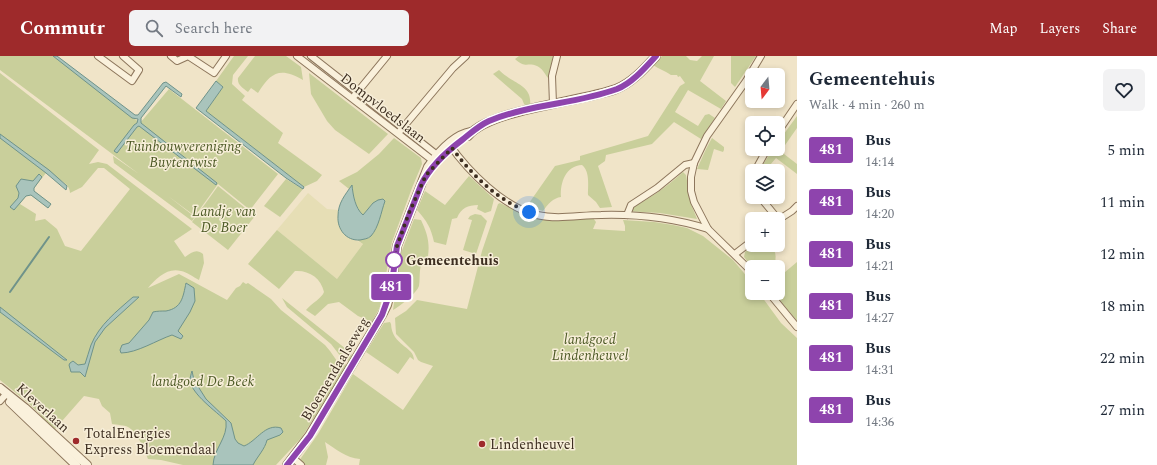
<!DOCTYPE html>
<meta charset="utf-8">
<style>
:root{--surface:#fff;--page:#f2f2f3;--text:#1f2937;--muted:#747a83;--accent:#9e2a2b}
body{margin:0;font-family:Spectral,serif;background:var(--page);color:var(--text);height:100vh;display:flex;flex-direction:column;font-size:15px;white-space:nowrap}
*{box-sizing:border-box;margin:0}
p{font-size:13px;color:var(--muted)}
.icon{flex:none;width:22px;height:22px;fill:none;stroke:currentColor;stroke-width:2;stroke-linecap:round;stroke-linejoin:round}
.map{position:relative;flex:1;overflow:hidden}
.panel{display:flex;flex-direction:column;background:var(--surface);width:360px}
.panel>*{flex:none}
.badge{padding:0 8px;border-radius:3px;font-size:14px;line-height:26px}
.needle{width:26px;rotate:196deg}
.fabs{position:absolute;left:745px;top:12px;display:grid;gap:8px}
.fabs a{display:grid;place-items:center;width:40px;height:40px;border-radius:6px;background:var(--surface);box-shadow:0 2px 6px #0003;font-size:20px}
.you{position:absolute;width:20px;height:20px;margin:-10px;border:3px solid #fff;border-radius:50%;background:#1a73e8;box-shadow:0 0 0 6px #1a73e833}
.map>.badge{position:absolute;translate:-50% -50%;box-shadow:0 0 0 2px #fff}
.round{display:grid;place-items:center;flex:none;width:42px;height:42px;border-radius:6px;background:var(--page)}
.summary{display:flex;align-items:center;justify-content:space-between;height:68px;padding:0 12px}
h1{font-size:19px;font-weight:700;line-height:30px}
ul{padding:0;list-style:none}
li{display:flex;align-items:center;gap:12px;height:52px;padding:0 12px}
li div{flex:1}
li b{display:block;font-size:15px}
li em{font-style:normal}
li .badge{min-width:44px;font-weight:700;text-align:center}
header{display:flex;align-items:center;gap:24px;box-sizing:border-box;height:56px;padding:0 20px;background:var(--accent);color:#fff}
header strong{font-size:19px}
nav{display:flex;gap:22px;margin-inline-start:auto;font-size:14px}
.search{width:280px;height:36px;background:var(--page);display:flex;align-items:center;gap:10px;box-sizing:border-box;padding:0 14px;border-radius:6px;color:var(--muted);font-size:15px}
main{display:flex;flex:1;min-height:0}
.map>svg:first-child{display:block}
.farmland{fill:#e6deb5}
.green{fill:#c9cf9b;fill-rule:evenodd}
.water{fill:#a9c4bc;stroke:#6f938a}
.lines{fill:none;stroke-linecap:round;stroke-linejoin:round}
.stream{stroke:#6f938a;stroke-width:2}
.minor-casing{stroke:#8d765c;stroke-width:8}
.tertiary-casing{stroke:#8d765c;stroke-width:10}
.minor{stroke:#faf1dc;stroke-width:6}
.tertiary{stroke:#faf1dc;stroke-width:8}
.line-casing{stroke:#fff;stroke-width:9}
.line{stroke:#8e44ad;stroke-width:6}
.walk{stroke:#3d2e20;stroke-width:4;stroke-dasharray:0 7.2}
.stop-dot{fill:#fff;stroke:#8e44ad;stroke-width:2}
.poi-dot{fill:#9e2a2b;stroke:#f7eed8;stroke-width:1.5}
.labels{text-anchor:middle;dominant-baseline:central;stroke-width:3;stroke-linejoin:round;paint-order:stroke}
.street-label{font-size:14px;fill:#3d2e20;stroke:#f7eed8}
.park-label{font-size:14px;font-style:italic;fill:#4d5a26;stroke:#f7eed8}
.stop-label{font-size:14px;font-weight:bold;fill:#3d2e20;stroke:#f7eed8;text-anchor:start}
.poi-label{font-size:14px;fill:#3d2e20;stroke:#f7eed8;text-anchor:start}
</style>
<header>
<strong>Commutr</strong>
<div class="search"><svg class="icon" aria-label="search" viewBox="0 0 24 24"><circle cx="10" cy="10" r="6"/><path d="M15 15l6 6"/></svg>Search here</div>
<nav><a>Map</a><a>Layers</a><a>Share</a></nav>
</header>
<main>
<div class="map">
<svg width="797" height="409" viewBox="0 0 797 409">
<rect width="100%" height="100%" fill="#f0e4c8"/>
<path class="farmland" d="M308 137 327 153 338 154V160L355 184 363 188 337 223 277 174Z"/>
<g class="green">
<path d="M0 0H53L140 67 169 33 278 118 250 154 218 128 195 160 168 140 195 161 192 165 114 107 113 100 139 118 0 14Z"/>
<path d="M234 0H248L233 19 232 28 245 40 242 44 283 77 278 87 322 119 317 125 304 131 206 55 223 31 216 25Z"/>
<path d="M255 0H286L301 11 303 24C280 11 271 16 258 37L251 32 248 36C243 32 237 29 238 22Z"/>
<path d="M519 0H553L548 22C545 18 542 12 537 10 527 6 526 13 515 3Z"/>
<path d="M662 0H686L690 4 697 5 702 0H714L700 25 726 45 721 53 688 34 675 56 698 70 705 59 709 58 715 62 701 83 674 66 652 88 606 99 605 105 598 110 612 151 600 152 596 146 588 139C588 130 590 115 582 109 566 110 560 126 561 141 553 142 548 148 543 155L527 150 555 110 580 104V100L648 80 680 30 685 27 680 20 678 21 677 19H671C665 15 659 13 653 9Z"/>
<path d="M731 0H756L735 31 731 27Z"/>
<path d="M499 14C502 17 506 20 509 22 520 29 532 33 530 49L526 50 524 48 522 43 493 18Z"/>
<path d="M0 17 99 94 89 108 98 106 107 108 192 173 174 185 185 201C191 197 196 192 203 198L204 207 199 224C193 221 187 216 181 215 168 211 156 222 148 232L179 218 227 244 236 232 240 230 243 226 246 228 248 227 271 243 281 254 325 289 330 295 337 305 347 309 302 381 276 409H183L161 404 148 403C145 394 137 376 128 371 124 369 117 369 112 368L110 357 102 350 99 343 84 340 55 373 52 370 40 383 41 359 27 346 0 324ZM98 112H104L130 133 81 195 65 190 57 173 45 163 35 165 36 158 20 148 26 140 31 139 48 152 51 148 34 135V132L46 117C55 122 70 126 70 137L82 131Z"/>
<path d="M309 17 388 78 369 98 335 74 327 65 311 38Z"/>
<path d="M797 60V72L783 92 784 98 797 108V118L776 102 765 115H761L762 110 773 93H778V86Z"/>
<path d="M394 82 421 102 422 108 412 132 392 186 380 251 372 266 358 260 339 246 328 248 315 260 306 254C312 247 322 242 324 236 321 222 309 214 295 215L279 233 248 208 277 174 337 223 363 188 357 184 369 182 376 173 373 147 363 159C356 152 353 140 352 130L349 133 339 125 357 116 379 98Z"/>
<path d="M712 82 724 91V94L723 96 714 93 708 114 697 113 706 93Z"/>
<path d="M683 116 686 119 691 148 697 163 660 157 626 155C647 144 666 132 683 116Z"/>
<path d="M469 120 494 143 491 155 485 157 477 153 478 149C468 149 461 152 457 162L452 163 446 189 434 186C431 172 427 165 417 154L425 135 445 149Z"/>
<path d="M286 123 303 133 280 161 264 150Z"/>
<path d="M218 130 255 160 228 194 192 166Z"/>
<path d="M500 147C536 165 554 165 593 162L596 166 593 173 625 175V170L623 164 654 166 673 169 687 172 703 180 733 204 744 217 752 228V237H759L781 267 797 282V409H359L360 403C346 402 336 393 325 386L328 401 326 409H304L300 404 301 402 318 378 353 318 403 354 433 310 421 306 418 304 414 296 396 278 395 262 406 255 417 244 467 253 482 195 498 148Z"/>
<path d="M475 158 481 159 487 165 476 198 463 194 472 164 468 163 470 160Z"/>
<path d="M414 163 421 164C427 177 430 186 428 200 417 207 421 220 419 230 416 238 400 250 393 254L401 197Z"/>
<path d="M755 189C772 189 779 192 774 211H752L744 201 745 196Z"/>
<path d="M797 206V265L774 237H778V222Z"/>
<path d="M282 242 346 293 352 299 349 305 341 301 331 288 287 251Z"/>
<path d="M390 266 391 268C392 290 414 290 414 304L410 301 398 318 366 296 384 267Z"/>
</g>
<g class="water">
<path d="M53 0H57L135 59H138L163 27 166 26 182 38 181 41 166 30 141 62V67L217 127 216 129 139 70 137 71 117 97 114 95 134 69 137 67 138 63 132 62Z"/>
<path d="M216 25 223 31 206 55 304 131 303 133 286 122 196 52Z"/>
<path d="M0 78 49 114 67 130 66 134 46 117 0 82Z"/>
<path d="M39 118 42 121 34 132V135L51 148 48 152 31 139 26 140 14 154 10 151 18 142 19 137 16 130 21 123 33 125Z"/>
<path d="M352 129C353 139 355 152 363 159L373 147 378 144 383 143 385 145C381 156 379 171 371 180 368 183 364 183 360 184 346 185 337 173 338 160 338 147 345 139 352 129Z"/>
<path d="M186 227 194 232 195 245 190 256 178 275 183 280 181 283 172 279C157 284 137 297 121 297L120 294 122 289 129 287 149 264 153 256C157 255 162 255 166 255 182 252 183 241 186 227Z"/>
<path d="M133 241H139L105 272 95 286 85 321 80 316H71L69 309 70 307 73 305 78 309 85 308C87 302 89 295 91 289 99 269 117 255 133 241Z"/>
<path d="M0 251 67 304H64L0 256Z"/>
<path d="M192 315 194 324 206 343 231 367 235 383 238 387 244 390C257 385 265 367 281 372L283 376 280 379 267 384C265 393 257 401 253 409H213C214 392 228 382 226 365 217 356 191 338 190 324 190 322 191 318 192 315Z"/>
</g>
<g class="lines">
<path class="stream" d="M10 236 49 181"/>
<defs>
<g id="minor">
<path d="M98 0 132 25 139 14 123 0"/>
<path d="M171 0 177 5 188 0 214 17 226 0"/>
<path d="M297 0 436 107"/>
<path d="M311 0 441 102"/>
<path d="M355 39 387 0"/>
<path d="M553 48 552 20 557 0"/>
<path d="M400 75 453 12 466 0"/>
<path d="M778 76 797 48"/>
<path d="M449 88C468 115 504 152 537 159 558 164 580 159 601 159 638 158 673 162 708 173"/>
<path d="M755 115 767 93"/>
<path d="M760 141 778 163"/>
<path d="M627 159 631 149 657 132 685 109 694 107"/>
<path d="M778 164 792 155 797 150"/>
<path d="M735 198 752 185"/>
<path d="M752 216 708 173 694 146 691 135V121L694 107 707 80 746 25 761 0"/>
<path d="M769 237 797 271"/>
<path d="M0 345 7 337"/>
<path d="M293 402 301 409"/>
</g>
<g id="tertiary">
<path d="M468 80C490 53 581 46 616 33 632 27 645 12 656 0"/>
<path d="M0 332 25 352 87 409"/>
<path d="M10 346 76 409"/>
<path d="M287 409 309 380 382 259 387 249 391 234 397 190 428 111C438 97 454 79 471 76"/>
</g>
</defs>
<use href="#minor" class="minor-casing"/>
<use href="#tertiary" class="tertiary-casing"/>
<use href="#minor" class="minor"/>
<use href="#tertiary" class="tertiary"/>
</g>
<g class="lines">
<defs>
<path id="line" d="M287 409 310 380 382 259 391 234 397 190 421 129C430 111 446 96 462 84 471 77 478 70 489 65 530 48 576 48 617 33 632 27 645 12 656 0"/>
</defs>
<use href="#line" class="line-casing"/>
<use href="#line" class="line"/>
<path class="walk" d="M394 204 397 190 409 157 426 119 452 92C472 119 497 144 529 156"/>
</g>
<circle class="stop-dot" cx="394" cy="204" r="8"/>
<g class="poi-dot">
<circle cx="76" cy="385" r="4"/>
<circle cx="482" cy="388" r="4"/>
</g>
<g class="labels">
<g class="street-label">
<text transform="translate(383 52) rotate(38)">Dompvloedslaan</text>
<text transform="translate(335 313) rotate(-59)">Bloemendaalseweg</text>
<text transform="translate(43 352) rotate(42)">Kleverlaan</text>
</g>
<g class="park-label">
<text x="183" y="90">Tuinbouwvereniging<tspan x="183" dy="16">Buytentwist</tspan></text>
<text x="224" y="155">Landje van<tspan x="224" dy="16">De Boer</tspan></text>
<text x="590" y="283">landgoed<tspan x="590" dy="16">Lindenheuvel</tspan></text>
<text x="203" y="325">landgoed De Beek</text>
</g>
<g class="stop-label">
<text x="406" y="204">Gemeentehuis</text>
</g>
<g class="poi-label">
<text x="84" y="377">TotalEnergies<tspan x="84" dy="16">Express Bloemendaal</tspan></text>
<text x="490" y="388">Lindenheuvel</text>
</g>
</g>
</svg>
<div class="fabs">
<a><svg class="needle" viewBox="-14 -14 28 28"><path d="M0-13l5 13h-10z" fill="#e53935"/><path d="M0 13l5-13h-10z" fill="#747a83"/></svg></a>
<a><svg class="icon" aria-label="locate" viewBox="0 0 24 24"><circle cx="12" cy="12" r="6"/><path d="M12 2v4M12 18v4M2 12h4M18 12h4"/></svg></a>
<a><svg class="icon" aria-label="layers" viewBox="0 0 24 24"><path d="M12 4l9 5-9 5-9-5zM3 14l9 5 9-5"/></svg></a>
<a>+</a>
<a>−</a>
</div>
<div class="you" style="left:529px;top:156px"></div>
<b class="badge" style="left:391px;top:231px;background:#8e44ad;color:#fff">481</b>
</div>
<section class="panel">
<div class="summary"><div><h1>Gemeentehuis</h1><p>Walk · 4 min · 260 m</p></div><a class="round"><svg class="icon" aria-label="heart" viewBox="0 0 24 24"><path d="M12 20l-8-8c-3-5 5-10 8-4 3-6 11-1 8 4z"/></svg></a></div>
<ul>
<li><span class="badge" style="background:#8e44ad;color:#fff">481</span><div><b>Bus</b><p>14:14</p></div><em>5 min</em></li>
<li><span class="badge" style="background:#8e44ad;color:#fff">481</span><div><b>Bus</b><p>14:20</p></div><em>11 min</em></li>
<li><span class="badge" style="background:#8e44ad;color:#fff">481</span><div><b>Bus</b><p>14:21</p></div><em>12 min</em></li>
<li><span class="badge" style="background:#8e44ad;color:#fff">481</span><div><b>Bus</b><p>14:27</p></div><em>18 min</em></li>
<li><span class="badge" style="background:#8e44ad;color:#fff">481</span><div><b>Bus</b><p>14:31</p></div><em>22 min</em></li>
<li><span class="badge" style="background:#8e44ad;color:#fff">481</span><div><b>Bus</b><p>14:36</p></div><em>27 min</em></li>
</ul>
</section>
</main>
